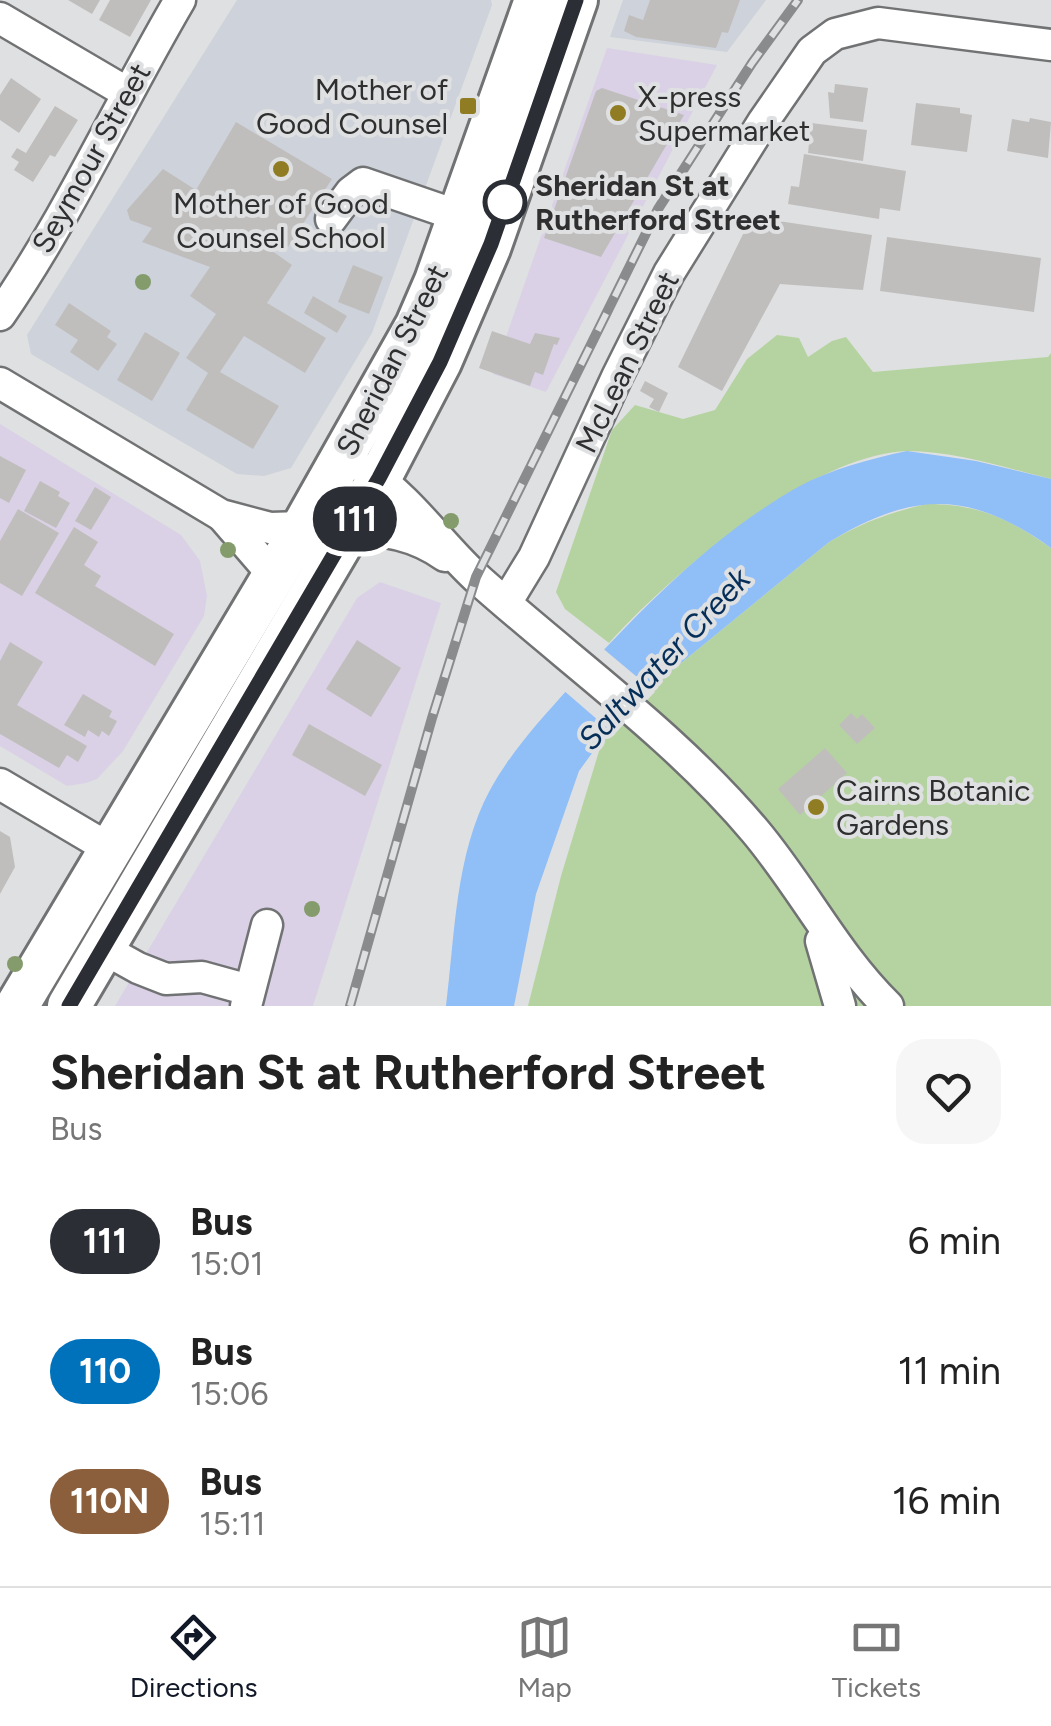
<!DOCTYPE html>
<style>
:root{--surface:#fff;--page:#f6f6f6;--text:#222;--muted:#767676;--line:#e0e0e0;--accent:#111827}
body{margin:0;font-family:Figtree,sans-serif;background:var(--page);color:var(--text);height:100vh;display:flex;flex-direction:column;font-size:38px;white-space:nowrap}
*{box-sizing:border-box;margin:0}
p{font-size:32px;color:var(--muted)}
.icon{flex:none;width:55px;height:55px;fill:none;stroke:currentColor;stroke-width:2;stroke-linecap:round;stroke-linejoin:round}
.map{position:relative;height:1006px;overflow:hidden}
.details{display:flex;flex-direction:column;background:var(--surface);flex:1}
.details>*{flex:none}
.badge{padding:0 20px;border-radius:32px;font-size:35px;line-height:65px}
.map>.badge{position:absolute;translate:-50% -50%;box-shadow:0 0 0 5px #fff}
.round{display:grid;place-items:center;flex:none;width:105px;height:105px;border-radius:30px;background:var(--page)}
.headline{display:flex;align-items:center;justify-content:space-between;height:170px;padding:0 50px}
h1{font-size:48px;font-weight:700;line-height:75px}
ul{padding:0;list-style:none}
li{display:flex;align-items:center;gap:30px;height:130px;padding:0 50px}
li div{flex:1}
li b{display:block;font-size:38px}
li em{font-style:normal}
li .badge{min-width:110px;font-weight:700;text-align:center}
.menu{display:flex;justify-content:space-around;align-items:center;height:140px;border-top:2px solid var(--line);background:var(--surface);font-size:28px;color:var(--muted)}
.menu a{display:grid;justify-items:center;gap:5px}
.menu .active{color:var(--accent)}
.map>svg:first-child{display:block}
.commercial{fill:#dad1e6}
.built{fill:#ced2da}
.green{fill:#b5d3a0}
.water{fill:#90bef7}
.pier{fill:#dfe0e1}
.building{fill:#c0bebd}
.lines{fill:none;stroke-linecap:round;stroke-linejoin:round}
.minor-casing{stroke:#717273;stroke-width:35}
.highway-casing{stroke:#717273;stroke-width:48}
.minor{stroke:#fff;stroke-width:30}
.highway{stroke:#fff;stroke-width:42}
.rail-casing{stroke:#8a8b8c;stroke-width:10}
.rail{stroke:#dfe0e1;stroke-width:6;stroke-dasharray:19;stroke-linecap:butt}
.tree{fill:#849b6c}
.line-casing{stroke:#fff;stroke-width:22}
.line{stroke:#2b2e34;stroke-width:15}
.poi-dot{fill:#907c23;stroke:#dfe0e1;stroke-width:4}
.stop-dot{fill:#fff;stroke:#2b2e34;stroke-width:5}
.labels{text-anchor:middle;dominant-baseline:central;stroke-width:8;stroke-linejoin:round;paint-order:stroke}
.poi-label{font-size:30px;fill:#2f2f30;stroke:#dfe0e1;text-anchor:start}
.street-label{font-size:30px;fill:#2f2f30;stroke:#dfe0e1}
.stop-label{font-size:30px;font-weight:bold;fill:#2f2f30;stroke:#dfe0e1;text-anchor:start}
.water-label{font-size:32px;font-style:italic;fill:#052e59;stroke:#dfe0e1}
</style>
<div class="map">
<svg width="1051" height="1006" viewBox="0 0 1051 1006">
<rect width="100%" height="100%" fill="#dfe0e1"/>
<g class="commercial">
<path d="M607 48 717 65 546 392 493 374Z"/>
<path d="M0 424 181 535 200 561 207 596 204 616 123 751 97 779 86 783 67 786 0 746Z"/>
<path d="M380 582 441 603 313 1006H115L357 598Z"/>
</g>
<g class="built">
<path d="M237 0H491L492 5 372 333 291 468 264 476 237 474 31 354 27 335Z"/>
<path d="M623 0H766L727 52 610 37Z"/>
</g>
<g class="green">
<path d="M777 335 799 338 808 357 832 341 846 337 873 372 1048 357 1051 353V479C1007 468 953 451 908 451 813 453 670 575 609 643L565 609 556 592 612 430 635 405 683 419 715 410 747 359Z"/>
<path d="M927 504C978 504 1010 519 1051 548V1006H528L561 876 603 738 659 681 829 542C861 523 891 512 927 504Z"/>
</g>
<path class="water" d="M907 451 976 461 1051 479V548C970 490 913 491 829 542L659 681 603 738 579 771 536 894 514 1006H446C455 935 455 855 490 790 510 753 541 719 569 688 637 613 710 537 798 487 831 469 870 459 907 451Z"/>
<path class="pier" d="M600 646 655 692 614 734 562 689Z"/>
<g class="building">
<path d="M68 0H100L92 14Z"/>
<path d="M110 0H151L130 37 99 20Z"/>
<path d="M650 0H740L728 33 722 32 716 48 636 37 624 31 629 15 643 20Z"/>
<path d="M11 78 41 99 19 133 0 120V95Z"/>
<path d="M835 84 868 88 863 122 830 118 828 92 834 93Z"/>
<path d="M602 88 684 115 601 257 544 238 596 91Z"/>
<path d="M916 103 960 108V113L972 115 967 152 911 145Z"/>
<path d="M55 106 78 120 55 157 50 155 33 182 14 170 19 162 11 157 17 148 26 153Z"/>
<path d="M1030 118 1051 122 1048 158 1007 151 1012 119 1029 122Z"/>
<path d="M236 122 332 179 288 247 266 229 258 241 292 265 267 303 326 338 305 373 244 336 220 372 279 406 253 449 186 410 208 373 186 358 216 314 190 296 210 267 142 242 152 228 130 220 127 210 163 169 196 190Z"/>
<path d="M811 123 867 130 863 161 808 153Z"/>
<path d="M804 154 906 171 900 211 880 208 879 219 788 204 791 186 799 187Z"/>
<path d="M765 219 872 235 863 290 780 284 722 391 678 367 745 230Z"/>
<path d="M887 237 1041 258 1034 312 880 291Z"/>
<path d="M353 265 383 277 369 314 338 302Z"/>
<path d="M313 296 347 316 337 333 304 313Z"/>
<path d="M69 303 111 331 107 337 117 344 98 371 70 352 78 340 55 325Z"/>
<path d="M492 331 530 344 535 333 560 338 557 345 554 344 543 375 535 372 530 386 479 368Z"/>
<path d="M145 332 180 353 152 401 117 380Z"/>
<path d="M645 381 668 393 659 412 649 407 654 399 640 391Z"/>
<path d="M0 456 26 470 9 503 0 498Z"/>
<path d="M40 481 60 492 58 496 70 503 56 528 24 511Z"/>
<path d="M95 487 111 497 91 530 75 521Z"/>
<path d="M18 509 59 533 22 596 0 583V541Z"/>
<path d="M74 527 98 542 84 565 101 576 95 586 174 634 155 666 35 593Z"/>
<path d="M357 640 401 668 371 717 326 689Z"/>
<path d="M10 642 43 662 17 705 87 746 78 762 67 755 59 768 0 734V661Z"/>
<path d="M83 694 112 711 109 717 117 721 109 736 102 731 99 737 88 730 85 737 64 725Z"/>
<path d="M851 713 857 719 862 714 875 728 857 744 839 725Z"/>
<path d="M309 724 382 765 365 796 292 755Z"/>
<path d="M825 748 847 773 800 815 778 789Z"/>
<path d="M0 831 10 837 15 867 0 894Z"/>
</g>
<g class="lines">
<defs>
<g id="minor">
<path d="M0 18 126 92"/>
<path d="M331 219 351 192 363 183 459 216"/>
<path d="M0 315C69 215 119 104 180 0"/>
<path d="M0 383 221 515 270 528 303 527"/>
<path d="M366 470C412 500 440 545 480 581 572 663 675 736 755 831 803 888 835 954 888 1006"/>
<path d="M224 518 274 576"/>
<path d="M349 528C386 531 414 534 445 556"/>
<path d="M506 603 534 557 617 377 669 273 763 122 812 51 835 34 878 23 1051 45"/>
<path d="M0 784 110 849"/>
<path d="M821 941 840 1006"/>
<path d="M102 948 138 968 166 979 202 977 249 990"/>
<path d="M246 1006 267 925"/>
</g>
<g id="highway">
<path d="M17 1006 303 527 417 325 436 281 536 0"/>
<path d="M69 1006 379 479 440 362 489 248 576 0"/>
</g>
</defs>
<use href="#minor" class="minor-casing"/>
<use href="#highway" class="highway-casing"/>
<use href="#minor" class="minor"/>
<use href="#highway" class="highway"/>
<defs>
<path id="rail" d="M350 1006 432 718 476 577 658 209 752 63 798 0"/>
</defs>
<use href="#rail" class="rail-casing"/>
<use href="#rail" class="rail"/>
</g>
<g class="tree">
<circle cx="143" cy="282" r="8"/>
<circle cx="451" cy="521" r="8"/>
<circle cx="228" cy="550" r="8"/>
<circle cx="312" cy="909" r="8"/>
<circle cx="15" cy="964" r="8"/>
</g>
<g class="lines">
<defs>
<path id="line" d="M69 1006 379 478 440 362 491 244 576 0"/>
</defs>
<use href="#line" class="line-casing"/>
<use href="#line" class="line"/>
</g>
<g class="poi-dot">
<rect x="458" y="96" width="20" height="20" rx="5"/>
<circle cx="618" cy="113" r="10"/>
<circle cx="281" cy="169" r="10"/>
<circle cx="816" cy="807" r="10"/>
</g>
<circle class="stop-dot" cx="505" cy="202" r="20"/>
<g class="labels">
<g class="poi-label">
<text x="448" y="89" text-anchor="end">Mother of<tspan x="448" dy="34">Good Counsel</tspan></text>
<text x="638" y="96">X-press<tspan x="638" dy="34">Supermarket</tspan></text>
<text x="281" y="203" text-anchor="middle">Mother of Good<tspan x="281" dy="34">Counsel School</tspan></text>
<text x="836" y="790">Cairns Botanic<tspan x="836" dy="34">Gardens</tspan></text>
</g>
<g class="street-label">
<text transform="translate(91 158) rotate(-61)">Seymour Street</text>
<text transform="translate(392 360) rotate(-63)">Sheridan Street</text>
<text transform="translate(627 362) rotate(-64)">McLean Street</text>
</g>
<g class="stop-label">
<text x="535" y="185">Sheridan St at<tspan x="535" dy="34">Rutherford Street</tspan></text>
</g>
<g class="water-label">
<text transform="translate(664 659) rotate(-47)">Saltwater Creek</text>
</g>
</g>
</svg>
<b class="badge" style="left:355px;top:519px;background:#2b2e34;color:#fff">111</b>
</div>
<section class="details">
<div class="headline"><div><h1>Sheridan St at Rutherford Street</h1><p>Bus</p></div><a class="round"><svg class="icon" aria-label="heart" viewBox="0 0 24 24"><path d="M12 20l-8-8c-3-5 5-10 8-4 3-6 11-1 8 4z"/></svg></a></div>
<ul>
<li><span class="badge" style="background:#2b2e34;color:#fff">111</span><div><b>Bus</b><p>15:01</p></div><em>6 min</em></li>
<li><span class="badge" style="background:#0072bc;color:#fff">110</span><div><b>Bus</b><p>15:06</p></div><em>11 min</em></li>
<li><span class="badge" style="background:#8b5e3c;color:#fff">110N</span><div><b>Bus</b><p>15:11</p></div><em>16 min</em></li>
</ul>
</section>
<nav class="menu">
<a class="active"><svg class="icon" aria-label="directions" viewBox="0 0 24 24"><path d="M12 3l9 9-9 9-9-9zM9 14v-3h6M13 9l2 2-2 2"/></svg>Directions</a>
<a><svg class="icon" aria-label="map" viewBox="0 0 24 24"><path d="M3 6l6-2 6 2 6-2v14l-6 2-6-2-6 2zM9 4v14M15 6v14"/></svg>Map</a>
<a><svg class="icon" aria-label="tickets" viewBox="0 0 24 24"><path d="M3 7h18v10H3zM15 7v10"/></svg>Tickets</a>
</nav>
